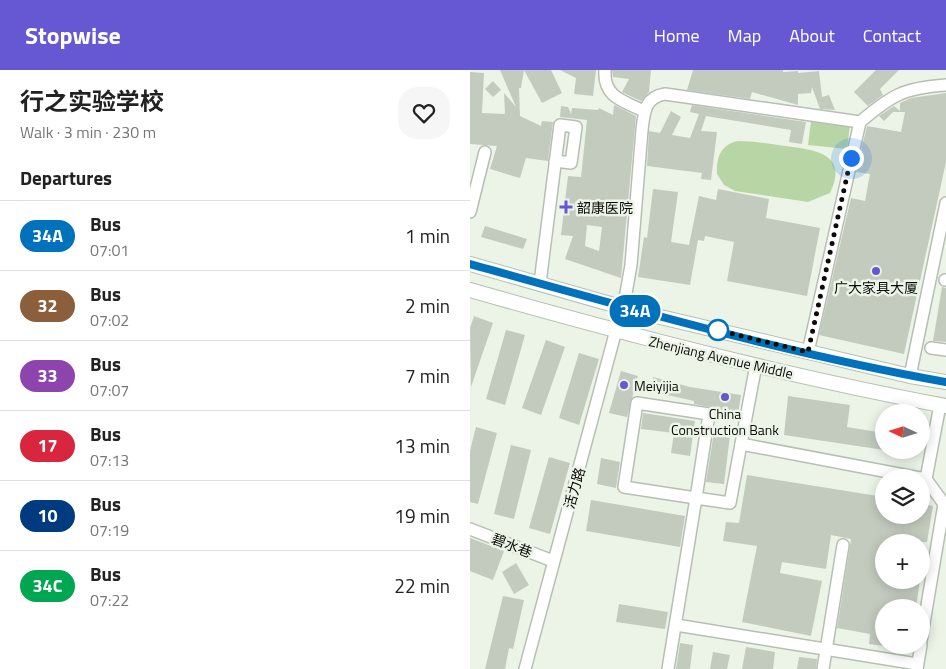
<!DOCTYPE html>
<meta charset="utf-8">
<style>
:root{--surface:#fff;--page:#f6f6f6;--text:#222;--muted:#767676;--line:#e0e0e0;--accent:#6658d2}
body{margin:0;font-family:"Titillium Web","Noto Sans SC",sans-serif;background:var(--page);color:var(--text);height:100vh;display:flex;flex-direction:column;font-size:19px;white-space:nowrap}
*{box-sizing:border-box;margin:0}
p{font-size:16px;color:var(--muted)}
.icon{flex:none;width:28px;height:28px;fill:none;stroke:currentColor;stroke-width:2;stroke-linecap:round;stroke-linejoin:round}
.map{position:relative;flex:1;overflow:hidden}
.sheet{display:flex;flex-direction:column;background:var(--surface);width:470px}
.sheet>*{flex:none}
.badge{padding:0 10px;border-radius:16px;font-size:18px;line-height:32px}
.needle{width:32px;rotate:274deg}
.controls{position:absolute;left:405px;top:334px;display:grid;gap:10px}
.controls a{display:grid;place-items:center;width:55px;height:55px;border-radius:50%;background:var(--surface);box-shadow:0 2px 12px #0003;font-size:25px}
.you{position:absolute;width:25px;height:25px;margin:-12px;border:4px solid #fff;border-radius:50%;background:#1a73e8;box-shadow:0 0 0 8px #1a73e833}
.map>.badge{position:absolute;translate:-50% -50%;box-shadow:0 0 0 2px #fff}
h2{padding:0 20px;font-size:19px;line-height:45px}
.round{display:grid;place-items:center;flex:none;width:52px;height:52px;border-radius:20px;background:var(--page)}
.overview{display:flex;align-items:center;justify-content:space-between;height:85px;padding:0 20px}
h1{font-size:24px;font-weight:700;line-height:38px}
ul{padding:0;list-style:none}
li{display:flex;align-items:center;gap:15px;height:70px;padding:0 20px;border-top:1px solid var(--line)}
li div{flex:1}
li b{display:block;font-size:19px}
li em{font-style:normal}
li .badge{min-width:55px;font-weight:700;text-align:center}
header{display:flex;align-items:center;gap:30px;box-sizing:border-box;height:70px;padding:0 25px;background:var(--accent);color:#fff}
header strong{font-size:24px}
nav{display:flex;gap:28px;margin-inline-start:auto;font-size:18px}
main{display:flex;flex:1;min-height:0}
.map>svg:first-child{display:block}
.green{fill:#b8d6a5}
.building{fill:#c3cbbf;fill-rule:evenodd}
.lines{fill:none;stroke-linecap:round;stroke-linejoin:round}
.minor-casing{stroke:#b7bfb3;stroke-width:14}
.major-casing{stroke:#b7bfb3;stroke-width:16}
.minor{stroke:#fff;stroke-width:11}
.major{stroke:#fff;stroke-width:14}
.line-casing{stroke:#fff;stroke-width:11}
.line{stroke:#0072bc;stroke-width:8}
.walk{stroke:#0a0c08;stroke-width:5;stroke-dasharray:0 9}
.poi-dot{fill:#6658d2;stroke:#ecf4e8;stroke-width:2}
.stop-dot{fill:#fff;stroke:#0072bc;stroke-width:2.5}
.labels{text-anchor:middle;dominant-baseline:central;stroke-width:5;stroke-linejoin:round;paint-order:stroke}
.poi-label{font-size:14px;fill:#0a0c08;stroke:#ecf4e8;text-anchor:start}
.street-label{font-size:14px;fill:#0a0c08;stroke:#ecf4e8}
</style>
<header>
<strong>Stopwise</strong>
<nav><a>Home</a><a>Map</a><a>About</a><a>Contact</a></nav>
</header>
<main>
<section class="sheet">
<div class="overview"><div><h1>行之实验学校</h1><p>Walk · 3 min · 230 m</p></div><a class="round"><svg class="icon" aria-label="heart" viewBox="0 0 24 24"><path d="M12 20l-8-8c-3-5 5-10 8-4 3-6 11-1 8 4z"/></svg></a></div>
<h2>Departures</h2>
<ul>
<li><span class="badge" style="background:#0072bc;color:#fff">34A</span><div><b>Bus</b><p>07:01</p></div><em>1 min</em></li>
<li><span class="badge" style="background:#8b5e3c;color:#fff">32</span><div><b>Bus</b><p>07:02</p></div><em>2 min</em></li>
<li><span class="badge" style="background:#8e44ad;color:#fff">33</span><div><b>Bus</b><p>07:07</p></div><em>7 min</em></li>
<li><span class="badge" style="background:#d7263d;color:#fff">17</span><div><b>Bus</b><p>07:13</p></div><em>13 min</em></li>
<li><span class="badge" style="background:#003b80;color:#fff">10</span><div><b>Bus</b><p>07:19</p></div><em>19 min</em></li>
<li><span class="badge" style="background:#00a651;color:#fff">34C</span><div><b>Bus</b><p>07:22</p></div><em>22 min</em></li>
</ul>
</section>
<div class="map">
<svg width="476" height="599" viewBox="0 0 476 599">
<rect width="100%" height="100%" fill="#ecf4e8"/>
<g class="green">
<path d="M341 51 380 55 377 79 338 75Z"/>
<path d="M268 71C284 71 299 74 315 76 345 80 379 83 360 123L338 132 265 121 254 115 247 104C246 88 251 74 268 71Z"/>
</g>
<g class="building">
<path d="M30 0H54L51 18H49L50 46 71 56 72 51 83 52 78 91 56 88 50 108 20 99 27 76 0 74V2L14 3 12 43 35 44 34 23 46 37Z"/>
<path d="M54 0H81L92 23 72 33Z"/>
<path d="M90 0H126L123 26 104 24 106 8Z"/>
<path d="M142 0H181L179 22 171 31 156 24 152 22 159 9 143 7Z"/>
<path d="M223 0H313V2L328 1V3L349 1 352 27 359 25 365 40 350 39 342 17 341 23 328 24V35L282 22 280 29 217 20Z"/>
<path d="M406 0H429L410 19 413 25 398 36 384 22Z"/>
<path d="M23 11 31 20 23 27 15 19Z"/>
<path d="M476 23V92L434 284 349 265 381 128 395 131 400 104 386 102 397 56 431 62 435 42H423L414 51 409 46 424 36 430 41V33L441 28Z"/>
<path d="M144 35 166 46 151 208 95 189 103 166 91 165 98 106 111 107 117 50 90 47 91 36 98 37 101 44 102 38 128 40 129 38 143 45ZM117 155 132 157 129 181 115 176Z"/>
<path d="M222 35 336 52 332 74 319 72 321 60 236 46 231 61 247 62 241 110 231 109 232 103 177 96 179 61 190 63 201 41 211 47 202 65 220 68 229 44 220 42Z"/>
<path d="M183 119 208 122 201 172 219 175 229 126 246 130 248 119 299 129 296 148 350 158 337 226 257 211 264 172 235 166 234 171 228 170 220 215 168 207 174 167 177 168Z"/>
<path d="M15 156 57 169 53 179 11 167Z"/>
<path d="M472 217 476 218V272L463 271Z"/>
<path d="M4 246 23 253 1 317 0 258Z"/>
<path d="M36 260 55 265 35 335 16 329Z"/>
<path d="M76 270 95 277 71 345 52 338Z"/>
<path d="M109 283 129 289 109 355 89 348Z"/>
<path d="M151 301 168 306 157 347 139 343Z"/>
<path d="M183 307 220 317 271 325 268 344 245 340 240 337 224 334V331L180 321Z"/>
<path d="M318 326 380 335 377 357 414 363V380L314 365Z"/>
<path d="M173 343 225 351 220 386 201 383 204 363 171 359Z"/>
<path d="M245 356 261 358 254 414 236 412Z"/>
<path d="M6 357 27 363 8 434 0 432V381Z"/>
<path d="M41 375 61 380 44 449 24 444Z"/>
<path d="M79 387 100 393 80 464 59 458Z"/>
<path d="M131 388 150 392 146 418 127 414Z"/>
<path d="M277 405 414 427V445H451V434L463 436 457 472H414V510H450L446 538H414V576L399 574 400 564 367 558 381 469 361 465 356 499 312 492 310 503 352 511 341 566 272 552 287 476 253 471 256 452 269 453Z"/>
<path d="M121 430 215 446 210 477 116 461Z"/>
<path d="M0 468 34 481 23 510 0 501Z"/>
<path d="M46 493 59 515 44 524 32 502Z"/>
<path d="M33 526 54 530 43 579 39 578 35 599H15Z"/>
<path d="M149 534 198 542 195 559 146 552Z"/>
<path d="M210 573 223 575 220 599H206Z"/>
<path d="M276 577 305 582 303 599H272Z"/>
<path d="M243 582 260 585 257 599H240Z"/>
<path d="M329 587 347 589 346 599H327Z"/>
</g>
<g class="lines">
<defs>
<g id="minor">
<path d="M135 0C133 27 153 31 174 41"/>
<path d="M0 142 15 82"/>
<path d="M475 210H476"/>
<path d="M70 214 72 197 90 55 106 57 101 93 85 91"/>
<path d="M461 278 476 280"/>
<path d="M338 282 390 52C422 25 433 18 476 15"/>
<path d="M286 295 271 374 450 408"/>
<path d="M440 306 476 133"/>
<path d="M167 333 239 344 226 428 154 417Z"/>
<path d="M451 408 456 409 470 335"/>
<path d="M0 459 83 491"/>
<path d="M206 555 447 594"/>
<path d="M451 571 474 434 456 409"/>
<path d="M55 599 156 223 161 195 172 60C174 42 175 27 195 24L390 52"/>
<path d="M198 599 226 428 260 433 271 374"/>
<path d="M353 599 373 475"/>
<path d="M447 599 451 575"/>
</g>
<g id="major">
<path d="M0 194 165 241 440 306 476 312"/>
<path d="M0 220C157 265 315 306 476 336"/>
</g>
</defs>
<use href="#minor" class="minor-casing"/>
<use href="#major" class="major-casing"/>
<use href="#minor" class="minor"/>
<use href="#major" class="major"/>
</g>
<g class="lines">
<defs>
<path id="line" d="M0 194C157 238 315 283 476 312"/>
</defs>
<use href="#line" class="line-casing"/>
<use href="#line" class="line"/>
<path class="walk" d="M248 260 242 259 338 282 381 88"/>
</g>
<g class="poi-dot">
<path d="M93.5 129.5h5v5h5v5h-5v5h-5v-5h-5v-5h5z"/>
<circle cx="406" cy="201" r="5"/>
<circle cx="154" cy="315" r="5"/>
<circle cx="255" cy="327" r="5"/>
</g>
<circle class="stop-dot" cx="248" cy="260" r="10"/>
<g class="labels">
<g class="poi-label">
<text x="107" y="137">韶康医院</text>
<text x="406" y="217" text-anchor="middle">广大家具大厦</text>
<text x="164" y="315">Meiyijia</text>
<text x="255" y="343" text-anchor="middle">China<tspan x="255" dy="16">Construction Bank</tspan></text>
</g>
<g class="street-label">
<text transform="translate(251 287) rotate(13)">Zhenjiang Avenue Middle</text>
<text transform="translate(104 418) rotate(-74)">活力路</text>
<text transform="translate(42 475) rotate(21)">碧水巷</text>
</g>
</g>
</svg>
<div class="controls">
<a><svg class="needle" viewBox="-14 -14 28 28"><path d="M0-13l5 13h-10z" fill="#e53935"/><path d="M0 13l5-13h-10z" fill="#767676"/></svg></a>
<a><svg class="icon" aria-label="layers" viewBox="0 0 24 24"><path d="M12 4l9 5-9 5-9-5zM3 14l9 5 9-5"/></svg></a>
<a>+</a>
<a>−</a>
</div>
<div class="you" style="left:381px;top:88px"></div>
<b class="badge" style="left:165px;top:241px;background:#0072bc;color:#fff">34A</b>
</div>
</main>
